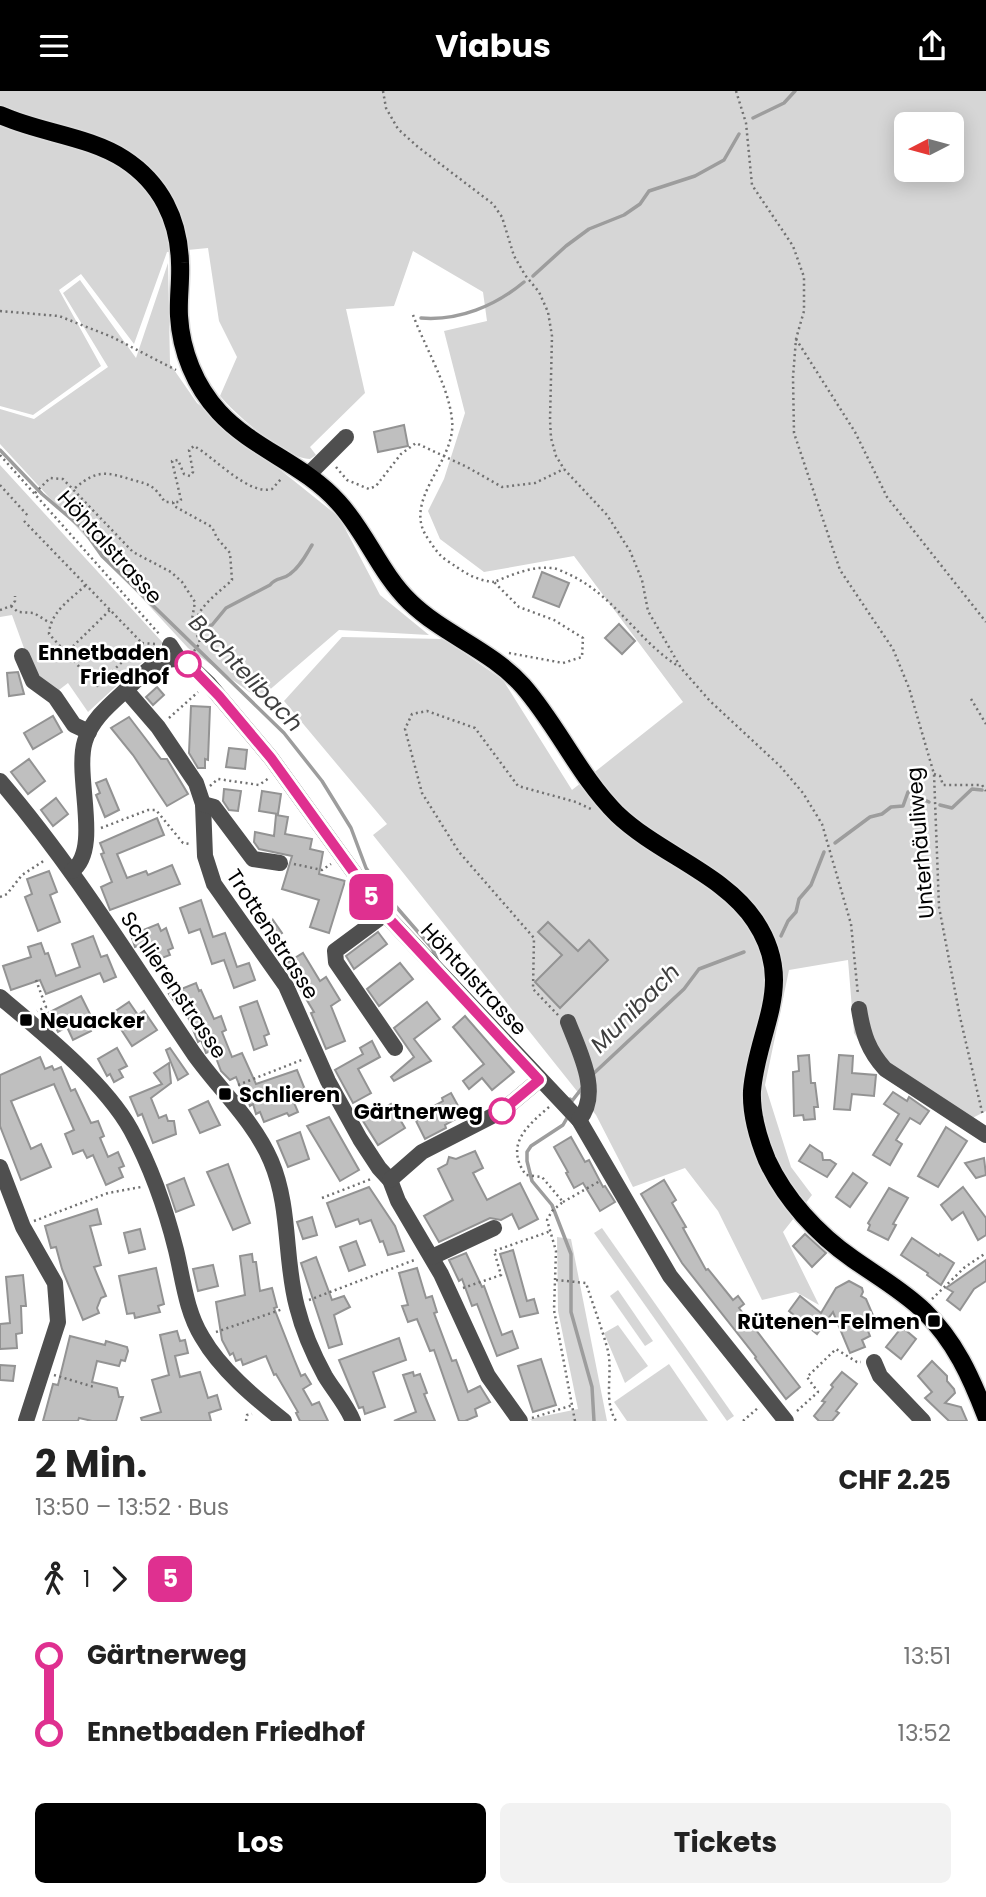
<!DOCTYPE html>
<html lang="de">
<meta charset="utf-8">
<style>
:root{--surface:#fff;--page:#f2f2f2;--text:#222;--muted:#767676;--accent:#000}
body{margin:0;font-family:Poppins,sans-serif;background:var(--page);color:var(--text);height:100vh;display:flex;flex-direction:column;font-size:26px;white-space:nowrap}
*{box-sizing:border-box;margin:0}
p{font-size:23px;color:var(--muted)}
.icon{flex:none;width:38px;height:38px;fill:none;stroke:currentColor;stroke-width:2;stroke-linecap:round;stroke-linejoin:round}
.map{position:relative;height:1330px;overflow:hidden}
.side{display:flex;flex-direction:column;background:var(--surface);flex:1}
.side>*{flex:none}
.badge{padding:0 14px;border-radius:10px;font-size:24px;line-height:46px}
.needle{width:46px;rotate:264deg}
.tools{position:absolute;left:894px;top:21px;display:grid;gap:14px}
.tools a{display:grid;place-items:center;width:70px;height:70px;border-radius:10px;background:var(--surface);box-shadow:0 4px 18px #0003;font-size:35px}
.map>.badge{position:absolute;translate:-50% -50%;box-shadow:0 0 0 4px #fff}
.legs{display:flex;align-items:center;gap:10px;height:77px;padding:0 35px;font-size:23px}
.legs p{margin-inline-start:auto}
.summary{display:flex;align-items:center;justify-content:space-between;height:119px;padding:0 35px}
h1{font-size:38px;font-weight:700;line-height:52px}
.action{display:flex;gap:14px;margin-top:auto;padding:14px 35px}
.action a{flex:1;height:80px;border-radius:10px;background:var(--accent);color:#fff;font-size:28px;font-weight:700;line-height:80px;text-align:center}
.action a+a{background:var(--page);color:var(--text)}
ul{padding:0 35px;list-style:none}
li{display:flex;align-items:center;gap:24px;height:77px;font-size:26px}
li i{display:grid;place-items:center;width:10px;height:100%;margin:0 9px;background:currentColor}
li i::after{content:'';width:18px;height:18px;margin:-9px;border:5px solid;border-radius:50%;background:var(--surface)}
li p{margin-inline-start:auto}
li:first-child i{background:linear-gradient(#0000 50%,currentColor 0)}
li:last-child i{background:linear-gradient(currentColor 50%,#0000 0)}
header{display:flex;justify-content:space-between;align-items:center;height:91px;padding:0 35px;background:var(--accent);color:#fff;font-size:32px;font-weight:700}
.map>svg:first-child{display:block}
.green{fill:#d6d6d6;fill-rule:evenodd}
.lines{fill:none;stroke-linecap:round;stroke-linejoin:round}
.stream{stroke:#9d9d9d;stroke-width:3.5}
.building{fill:#bfbfbf;stroke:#939393;stroke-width:2}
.major-casing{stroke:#dbdbdb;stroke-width:21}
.path{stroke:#717171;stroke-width:2.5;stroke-dasharray:2 3.5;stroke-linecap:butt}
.minor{stroke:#4f4f4f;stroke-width:16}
.major{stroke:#000;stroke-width:18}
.line-1-casing{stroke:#fff;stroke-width:16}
.line-1{stroke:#df3090;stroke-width:10}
.stop-1-dot{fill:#fff;stroke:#df3090;stroke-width:3.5}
.poi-dot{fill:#000;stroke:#fff;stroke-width:2.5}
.labels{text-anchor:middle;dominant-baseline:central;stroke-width:5;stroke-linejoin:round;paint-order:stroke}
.street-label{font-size:21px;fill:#000;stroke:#fff}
.stop-label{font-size:21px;font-weight:bold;fill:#000;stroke:#fff;text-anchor:end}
.poi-label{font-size:21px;font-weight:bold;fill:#000;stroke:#fff;text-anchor:start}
.water-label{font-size:23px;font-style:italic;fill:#3e3e3e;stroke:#fff}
</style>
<header><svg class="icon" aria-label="menu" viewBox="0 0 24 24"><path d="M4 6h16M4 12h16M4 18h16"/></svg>Viabus<svg class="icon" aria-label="share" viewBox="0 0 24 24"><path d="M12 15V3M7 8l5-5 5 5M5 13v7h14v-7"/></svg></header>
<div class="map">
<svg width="986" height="1330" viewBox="0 0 986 1330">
<rect width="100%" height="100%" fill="#fff"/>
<g class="green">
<path d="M0 0H986V1020L959 1034 881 985 854 942 848 869 789 879 765 994 791 1076 812 1104 783 1141 819 1214 796 1201 762 1209 718 1120 685 1077 633 1096 596 1024 373 744 387 733 284 610 342 546 444 548 503 589 572 699 683 611 574 465 484 481 440 448 428 420 444 388 465 322 444 240 487 230 483 201 413 160 394 215 346 218 365 302 310 356 316 364 310 368C286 368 236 324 220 305L237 266 219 230 208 157 167 161 134 253 81 183 59 199 101 275 33 324 0 315ZM906 33H952V79H906Z"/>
<path d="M168 172 170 273 197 312 339 426 380 504 429 544 339 539 259 608 188 557 0 353V318L34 328 108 276 63 202 80 189 136 267Z"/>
<path d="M0 374 163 552 88 621 68 592 55 602 33 582 12 524 0 526Z"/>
<path d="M602 1137 734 1325 727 1330 594 1142Z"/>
<path d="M557 1146 571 1148 607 1330H532L530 1328 578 1318 558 1220Z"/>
<path d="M618 1199 653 1250 645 1255 610 1205Z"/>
<path d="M618 1234 648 1275 625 1292 604 1242Z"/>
<path d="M669 1273 708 1330H627L614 1311Z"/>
</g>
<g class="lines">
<g class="stream">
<path d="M753 27 784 12 795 0"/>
<path d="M533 185 566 155 589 138 624 124 640 113 649 100 695 85 724 69 739 43"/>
<path d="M421 227C459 230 495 215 524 191"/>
<path d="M0 359 42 403 83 438 102 465 284 642 322 690 351 737 366 777 379 796 432 857 437 868"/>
<path d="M198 535 212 534 226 517 270 494C276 486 283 489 290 483 300 476 306 464 312 454"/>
<path d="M940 714 952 717 972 698 982 699"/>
<path d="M835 752 870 726 882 723 891 716 903 715 908 701 929 711"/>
<path d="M781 845 788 830 796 821 799 808 811 794 824 761"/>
<path d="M592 984 684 898 699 878 744 861"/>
<path d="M570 1008 572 1010 582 997"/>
<path d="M567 1027 563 1034 531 1055 527 1061V1070L532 1090 552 1114 571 1163V1221L592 1296 594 1330"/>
</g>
</g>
<g class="building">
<path d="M404 334 408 355 378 361 374 341Z"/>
<path d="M542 481 569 492 559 516 533 506Z"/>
<path d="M619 533 635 550 622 563 605 547Z"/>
<path d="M18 581 24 603 9 605 7 582Z"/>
<path d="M157 596 164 604 153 614 146 606Z"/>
<path d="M191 615 210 616 208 669 205 668V677H198L189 662Z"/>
<path d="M53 625 62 641 33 658 24 642Z"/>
<path d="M129 626 161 668H167L188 703 167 715 133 664 111 637Z"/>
<path d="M229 657 247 659 245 678 226 676Z"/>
<path d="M29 668 45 690 28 703 11 681Z"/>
<path d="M106 688 119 719 105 726 96 704 100 702 96 692Z"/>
<path d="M224 698 241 700 238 720 229 719 223 710Z"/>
<path d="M262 700 281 703 278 723 259 720Z"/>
<path d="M56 707 68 723 53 735 41 719Z"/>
<path d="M276 724 288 726 285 743 312 748 310 758 323 761 319 783 345 790 329 842 310 836 319 809 282 798 292 765 259 758 254 751 255 741 274 745Z"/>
<path d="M157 727 164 744 117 763 127 787 146 780 148 784 172 774 180 793 110 819 101 796 112 791 101 763 104 762 100 752Z"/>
<path d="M49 780 57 801 50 804 60 831 38 840 25 806 32 803 27 788Z"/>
<path d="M201 809 213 846 225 842 237 876 249 872 255 889 234 897 224 869 212 873 200 838 189 842 180 817Z"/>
<path d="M273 829 282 842 268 852 267 850Z"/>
<path d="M548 831 578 860 589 849 608 869 560 917 535 891 562 864 538 841Z"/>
<path d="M158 833 161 840 166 837 173 857 168 859 170 864 151 871 148 864 144 865 140 854 135 856 131 844Z"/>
<path d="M378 841 387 853 354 878 346 865Z"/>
<path d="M93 845 101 866 107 864 116 886 104 891 100 882 46 903 40 889 11 899 3 875 31 866 28 856 41 852 45 863 48 862 56 885 80 876 72 853Z"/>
<path d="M303 862 320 890 326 886 340 909 331 915 345 950 326 958 311 922 314 921 285 873Z"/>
<path d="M400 872 413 888 379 915 367 898Z"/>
<path d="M196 892 199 900 201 899 214 928 221 925 226 939 222 941 232 966 242 962 256 993 297 979 306 1001 292 1007 298 1021 289 1025 287 1022 264 1031 260 1021 256 1023 253 1013 250 1015 246 1004 244 1005 236 986 230 989 221 980 213 959 206 962 201 949 198 951 182 911 176 913 169 903Z"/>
<path d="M81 905 91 925 85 928 91 940 73 949 67 936 58 941 48 922Z"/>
<path d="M257 910 269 943 264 945 267 954 254 959 240 916Z"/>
<path d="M129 911 138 924 144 920 157 939 132 955 111 923Z"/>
<path d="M427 911 440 928 414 948 431 970 394 990 391 986 414 966 394 937Z"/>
<path d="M465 925 514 981 492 999 482 987 469 998 463 990 484 973 453 936Z"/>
<path d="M372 950 380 966 358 978 371 1002 353 1012 335 979 363 963 360 957Z"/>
<path d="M117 957 127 975 119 979 123 986 114 991 110 983 107 985 98 968Z"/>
<path d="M170 957 188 983 178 989 166 959Z"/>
<path d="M809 964 811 992H815L818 1016H814L815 1028 804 1029 803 1024 794 1025 793 981 799 980 798 965Z"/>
<path d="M839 964 853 965 852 982 876 984 874 1005 852 1003 850 1019 834 1018Z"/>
<path d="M40 966 45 978 52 975 54 979 61 976 71 1000 75 998 91 1032 98 1030 104 1045 100 1047 108 1066 118 1061 124 1075 119 1077 123 1086 106 1094 93 1064 87 1067 83 1059 73 1063 65 1043 74 1039 54 993 11 1010 31 1058 41 1053 51 1076 21 1089 0 1035V984Z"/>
<path d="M169 972 171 992 151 1007 159 1027 166 1024 168 1030H174L176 1043 153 1052 142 1023 138 1025 130 1006 162 993 154 982Z"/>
<path d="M893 1001 907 1010 909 1006 929 1020 920 1033 910 1027 896 1049 902 1053 890 1074 873 1064 899 1023 884 1013Z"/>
<path d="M451 1002 462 1022 452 1027 454 1029 445 1034 446 1037 425 1048 416 1030 426 1025 425 1023 435 1018 434 1015 443 1010 442 1007Z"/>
<path d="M208 1010 220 1034 200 1042 189 1019Z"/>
<path d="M391 1013 405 1037 378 1054 363 1030Z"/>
<path d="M329 1026 359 1079 340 1090 307 1035Z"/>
<path d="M946 1036 967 1050 938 1096 918 1085Z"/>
<path d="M300 1041 309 1068 288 1076 277 1050Z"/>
<path d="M571 1046 585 1071 589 1069 603 1096 605 1095 615 1111 600 1120 583 1092 574 1097 566 1082 568 1081 554 1056Z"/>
<path d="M810 1054 822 1062 823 1069H830L836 1073 827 1086 799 1070Z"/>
<path d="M475 1060 483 1077 473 1082 487 1109 520 1092 538 1128 519 1138 512 1123 501 1129 490 1127 439 1151 424 1125 453 1109 438 1078 447 1073 449 1066 456 1068Z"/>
<path d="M984 1067 986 1084 976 1087 965 1072Z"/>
<path d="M228 1073 250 1132 233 1139 207 1081Z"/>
<path d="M853 1082 867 1092 850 1116 836 1106Z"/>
<path d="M184 1087 194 1114 176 1121 167 1094Z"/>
<path d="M664 1089 676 1109 672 1112 686 1136 683 1137 706 1179 708 1178 733 1209 738 1205 744 1213 739 1217 800 1296 786 1308 755 1267 756 1266 682 1172 641 1103Z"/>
<path d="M369 1096 395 1135 404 1160 388 1164 383 1150 380 1151 371 1129 360 1133 358 1128 336 1136 327 1112Z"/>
<path d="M963 1096 986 1127V1144L978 1149 963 1121 952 1129 941 1114Z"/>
<path d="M889 1097 908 1107 893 1133 896 1134 888 1149 868 1139 870 1134 868 1132Z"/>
<path d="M97 1118 101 1133 90 1135 101 1174 94 1176 106 1205 101 1207 97 1217 99 1222 83 1229 62 1178 56 1156 51 1157 45 1135Z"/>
<path d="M312 1126 317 1144 303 1148 297 1131Z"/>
<path d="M140 1138 145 1158 129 1162 124 1142Z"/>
<path d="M805 1143 826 1162 812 1176 793 1155Z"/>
<path d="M912 1147 939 1165 940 1163 954 1172 941 1194 927 1184 928 1182 901 1164Z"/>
<path d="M356 1150 365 1174 349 1180 340 1156Z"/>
<path d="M513 1159 527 1210 534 1208 538 1222 520 1226 500 1163Z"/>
<path d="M466 1162 482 1196 484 1195 502 1244 512 1240 518 1257 497 1265 477 1213 472 1215 462 1188 459 1190 449 1169Z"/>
<path d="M252 1163 253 1171H256L260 1200 272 1197 277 1216 274 1217 294 1268 301 1285 305 1283 311 1293 303 1298 312 1314 319 1311 328 1330H300L296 1322 298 1321 276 1283 274 1284 266 1265 243 1274 241 1268 236 1270 233 1262 230 1264 222 1249 216 1211 245 1204 240 1165Z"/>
<path d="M316 1166 332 1209 344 1205 350 1216 334 1224 342 1253 329 1257 301 1172Z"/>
<path d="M986 1169V1190L974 1198 960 1219 947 1209 953 1201 946 1197Z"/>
<path d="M213 1174 218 1195 198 1200 193 1178Z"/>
<path d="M156 1177 164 1213 158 1215 160 1221 135 1227 134 1222 127 1223 119 1185Z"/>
<path d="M417 1177 426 1207 432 1205 437 1221 434 1222 452 1270 456 1269 468 1301 480 1295 490 1311 475 1318 477 1325 465 1330H459L434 1259 430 1260 417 1228 408 1231 402 1215 408 1214 399 1182Z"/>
<path d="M23 1184 26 1215H21L22 1242 16 1243 17 1257 0 1258V1233L10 1232 6 1186Z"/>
<path d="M849 1190 862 1197 863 1201 861 1205 866 1208 878 1236 868 1240 870 1245 862 1249 865 1256 850 1262 833 1221 817 1243 789 1220 800 1205 821 1222 836 1197Z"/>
<path d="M902 1236 916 1248 901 1268 886 1256Z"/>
<path d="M177 1240 180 1250 185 1249 188 1262 175 1265 180 1286 200 1281 208 1307 217 1304 221 1318 209 1322 211 1330H142L141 1327 161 1321 152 1289 169 1284 160 1244Z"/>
<path d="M70 1245 105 1254 106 1250 127 1256 128 1260 125 1270 121 1269 119 1275 97 1270 92 1291 117 1297 119 1306H123L116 1330H92L79 1327 78 1330H43L53 1293 58 1294Z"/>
<path d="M399 1247 406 1269 373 1281 385 1316 365 1323 363 1316 359 1317 339 1269Z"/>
<path d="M541 1268 556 1314 533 1321 518 1275Z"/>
<path d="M932 1270 947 1285V1290L954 1298 955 1302 945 1312 961 1316 967 1330H949L925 1307 932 1301 918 1285Z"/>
<path d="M0 1274 15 1275 13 1290 0 1289Z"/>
<path d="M413 1281 414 1285 420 1283 427 1302 424 1303 435 1330H394L416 1321 403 1284Z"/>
<path d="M842 1281 857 1293 836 1320 839 1322 832 1330H819L814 1325 825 1311 822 1310 833 1296 831 1294Z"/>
</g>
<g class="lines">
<defs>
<path id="major" d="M0 24C40 42 88 45 124 68 161 92 179 129 180 172 181 190 178 207 179 225 181 260 195 295 219 321 253 358 304 373 338 411 366 441 380 482 410 511 444 544 491 559 523 595 558 635 579 685 617 723 659 763 724 783 755 830 797 893 757 937 752 1000 751 1024 758 1047 767 1069 785 1108 817 1143 853 1168 877 1185 902 1199 924 1220 955 1250 971 1286 986 1325"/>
</defs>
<use href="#major" class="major-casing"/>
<g class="path">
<path d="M383 0 386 17 398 38 418 56 493 113 502 126 514 165 525 184 539 201 548 221 552 245 550 329 551 347 556 365 564 378 607 424 630 460 642 489 648 520 681 577 710 610 780 675 803 702 822 733 851 833 858 904"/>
<path d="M736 0 746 32 752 94 793 155 804 186V220L796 248 793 286 794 342 840 479 893 558 909 597 934 683 939 816 960 926 983 1025"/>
<path d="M0 220 59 225 112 246 176 279"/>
<path d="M413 224C425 256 449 296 452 329 457 371 399 410 429 449 434 457 439 464 446 469 463 480 473 489 494 491"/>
<path d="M796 248 855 341 887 406 986 531"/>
<path d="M0 364 160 544"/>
<path d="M336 376 347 389 369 398 376 395 401 363 416 352 467 376 502 396 535 392 564 378"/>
<path d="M0 394 29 426"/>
<path d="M75 397C98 378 106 381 133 389 151 394 153 394 165 411H173"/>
<path d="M35 402 50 387 63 388 133 461 171 481 182 491 195 511 191 534 194 540"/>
<path d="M24 430 142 552 97 595 49 543C50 521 71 508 86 494"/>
<path d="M11 515 18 521 34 522 50 532"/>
<path d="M0 519 11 515 15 510V505"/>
<path d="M142 552 156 553"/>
<path d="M194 560 200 552C199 548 197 545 196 541 190 520 220 501 232 489L230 462 217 447 212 436 174 415 173 411H180L181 409 172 370 178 369 184 383 190 385 193 381 189 359 194 355C214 366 249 405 272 398L282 387"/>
<path d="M509 562 563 572 582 566 583 547 554 529 519 516 494 491C512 484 531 475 551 477 556 477 562 480 566 482 613 502 637 549 678 575"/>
<path d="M65 563 110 519"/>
<path d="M971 608 986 633"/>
<path d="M169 627 198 601"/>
<path d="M934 683 940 685 943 694H982L986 700"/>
<path d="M210 695 218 688 259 694 269 687"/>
<path d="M101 737 148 719H156L183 752 190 753"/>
<path d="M294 773 322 779 331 773"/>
<path d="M0 806 7 803 22 784 45 769"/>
<path d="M36 889 46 916 37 920"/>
<path d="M558 924 533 898 534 847 459 761 422 702 405 638 412 623 427 620 475 637 518 695 576 711 593 719"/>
<path d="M238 994 304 968"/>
<path d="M549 1016C527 1035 504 1054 526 1084L542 1086 563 1111 552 1120 547 1129 556 1160 554 1219 575 1330"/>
<path d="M322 1107 371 1088"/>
<path d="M563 1111 600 1090"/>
<path d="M34 1130 108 1102 141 1096"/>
<path d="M556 1189 586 1192C593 1214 602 1237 608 1260 613 1284 603 1309 616 1330"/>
<path d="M463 1197 501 1184 494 1160 551 1140"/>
<path d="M932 1208 965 1176 986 1162"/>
<path d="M309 1209 417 1168"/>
<path d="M216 1241 283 1218"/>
<path d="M54 1284 94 1296"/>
<path d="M797 1320 818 1301 807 1286 836 1258 857 1271H861"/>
<path d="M532 1327 573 1314"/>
<path d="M246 1330 247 1324 252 1323"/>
<path d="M743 1330 759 1316"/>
</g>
<g class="minor">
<path d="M309 383 346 346"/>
<path d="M170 554 179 568 188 573 208 592 271 667 381 819 579 1029 670 1185 786 1330"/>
<path d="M22 565 33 590 55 606 74 634 89 641"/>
<path d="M126 599 158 636 196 692 203 713 205 765 214 793 286 895 328 990 360 1048 379 1077 390 1089 398 1110 441 1183 488 1285 520 1330"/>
<path d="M0 690C73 775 131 870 194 963 219 998 254 1030 271 1070 291 1117 284 1168 297 1216 303 1240 313 1263 325 1285 334 1300 346 1313 353 1330"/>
<path d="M203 713 214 716 253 768 280 772"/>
<path d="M72 780C102 758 74 685 85 650 92 627 112 612 129 596 145 581 155 568 179 568"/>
<path d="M385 823 335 860 336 871 395 957"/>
<path d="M0 906C42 941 105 992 131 1039 151 1076 166 1119 176 1159 183 1188 186 1220 202 1246 221 1279 254 1306 284 1330"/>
<path d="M859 918C863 943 868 959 885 978L986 1044"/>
<path d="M568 931C579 960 602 1002 579 1029"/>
<path d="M0 1076 23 1136 55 1192 58 1231 26 1330"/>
<path d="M390 1089 422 1061 502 1020 539 989"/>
<path d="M432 1166 494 1137"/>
<path d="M874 1271 880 1285 923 1330"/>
</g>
<use href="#major" class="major"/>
</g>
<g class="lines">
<defs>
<path id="line-1" d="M188 573 219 605 271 667 381 819 539 989 502 1020"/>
</defs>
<use href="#line-1" class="line-1-casing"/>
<use href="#line-1" class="line-1"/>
</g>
<g class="stop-1-dot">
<circle cx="188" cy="573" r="12"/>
<circle cx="502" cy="1020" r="12"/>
</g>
<g class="poi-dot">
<rect x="19" y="922" width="14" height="14" rx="3.5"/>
<rect x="218" y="996" width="14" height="14" rx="3.5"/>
<rect x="927" y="1223" width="14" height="14" rx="3.5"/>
</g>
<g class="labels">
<g class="street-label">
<text transform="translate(110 456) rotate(48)">Höhtalstrasse</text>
<text transform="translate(920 752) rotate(-95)">Unterhäuliweg</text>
<text transform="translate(273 843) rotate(57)">Trottenstrasse</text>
<text transform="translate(474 888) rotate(47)">Höhtalstrasse</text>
<text transform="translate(174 894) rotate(56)">Schlierenstrasse</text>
</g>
<g class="stop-label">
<text x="169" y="561">Ennetbaden<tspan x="169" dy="24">Friedhof</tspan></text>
<text x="483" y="1020">Gärtnerweg</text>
</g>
<g class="poi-label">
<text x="40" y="929">Neuacker</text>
<text x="239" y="1003">Schlieren</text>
<text x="920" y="1230" text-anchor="end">Rütenen-Felmen</text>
</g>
<g class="water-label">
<text transform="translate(246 582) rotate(46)">Bachtelibach</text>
<text transform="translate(635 917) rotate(-45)">Munibach</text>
</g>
</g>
</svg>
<div class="tools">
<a><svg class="needle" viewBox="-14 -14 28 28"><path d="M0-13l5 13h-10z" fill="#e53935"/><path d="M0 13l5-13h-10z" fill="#767676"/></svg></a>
</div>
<b class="badge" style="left:371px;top:806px;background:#df3090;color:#fff">5</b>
</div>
<section class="side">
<div class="summary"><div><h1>2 Min.</h1><p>13:50 – 13:52 · Bus</p></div><b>CHF 2.25</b></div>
<div class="legs"><svg class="icon" aria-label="walk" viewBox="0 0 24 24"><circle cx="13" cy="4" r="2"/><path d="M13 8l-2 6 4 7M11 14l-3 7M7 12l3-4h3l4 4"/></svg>1<svg class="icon" aria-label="forward" viewBox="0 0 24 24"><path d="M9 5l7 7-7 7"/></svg><b class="badge" style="background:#df3090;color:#fff">5</b></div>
<ul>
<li><i style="color:#df3090"></i><b>Gärtnerweg</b><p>13:51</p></li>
<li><i style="color:#df3090"></i><b>Ennetbaden Friedhof</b><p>13:52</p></li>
</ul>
<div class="action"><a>Los</a><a>Tickets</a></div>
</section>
